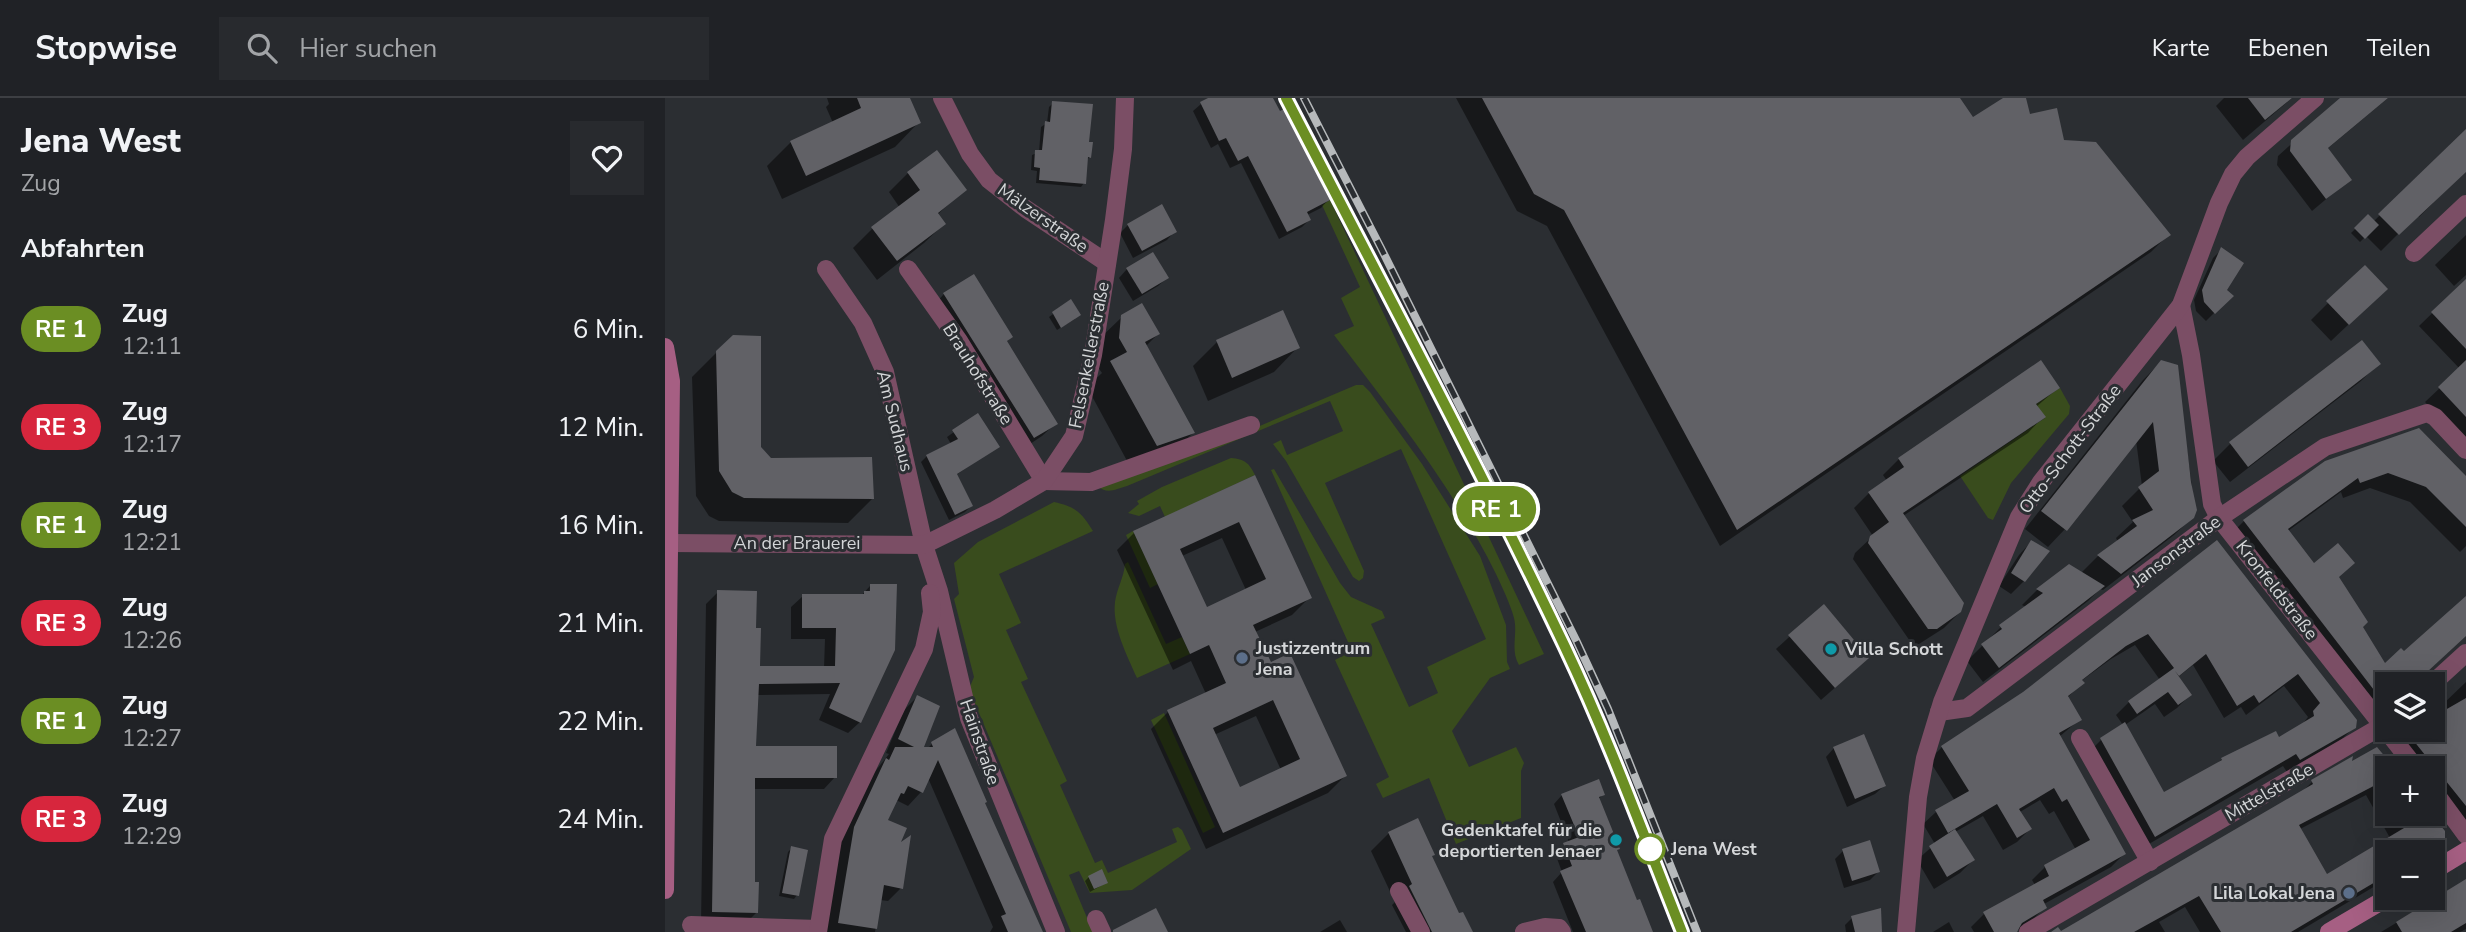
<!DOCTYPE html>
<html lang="de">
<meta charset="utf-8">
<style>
:root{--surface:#202226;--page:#282a2e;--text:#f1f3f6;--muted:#a2a4a7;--line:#3d3f43}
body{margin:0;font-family:"Nunito Sans",sans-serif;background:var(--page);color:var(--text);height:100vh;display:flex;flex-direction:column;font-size:26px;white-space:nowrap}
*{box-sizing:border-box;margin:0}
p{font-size:23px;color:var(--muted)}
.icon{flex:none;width:38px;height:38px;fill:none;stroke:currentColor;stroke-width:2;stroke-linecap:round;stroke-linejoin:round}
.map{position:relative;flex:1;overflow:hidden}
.panel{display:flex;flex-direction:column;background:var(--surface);width:665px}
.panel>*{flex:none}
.badge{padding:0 14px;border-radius:23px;font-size:24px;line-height:46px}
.tools{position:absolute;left:1710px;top:574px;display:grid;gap:14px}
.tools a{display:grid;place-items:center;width:70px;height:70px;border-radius:0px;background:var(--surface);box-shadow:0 7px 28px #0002,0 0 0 2px var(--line);font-size:35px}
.map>.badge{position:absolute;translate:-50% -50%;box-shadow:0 0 0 4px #fff}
h2{padding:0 21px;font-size:26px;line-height:63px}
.round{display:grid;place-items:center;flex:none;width:74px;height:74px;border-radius:0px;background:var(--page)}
.head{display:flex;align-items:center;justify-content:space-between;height:119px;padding:0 21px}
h1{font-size:33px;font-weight:800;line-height:52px}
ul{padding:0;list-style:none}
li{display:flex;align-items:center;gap:21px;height:98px;padding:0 21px}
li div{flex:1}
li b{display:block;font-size:26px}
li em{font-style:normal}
li .badge{min-width:77px;font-weight:700;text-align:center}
header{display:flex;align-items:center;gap:42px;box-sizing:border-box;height:98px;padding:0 35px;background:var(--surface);border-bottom:2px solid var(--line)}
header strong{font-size:33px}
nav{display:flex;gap:38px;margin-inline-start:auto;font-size:24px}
.search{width:490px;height:63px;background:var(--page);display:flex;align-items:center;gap:18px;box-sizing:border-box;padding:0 24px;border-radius:0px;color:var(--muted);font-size:26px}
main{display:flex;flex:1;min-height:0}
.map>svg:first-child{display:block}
.green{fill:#394c1d}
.shadow{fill:#0007;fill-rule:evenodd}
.building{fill:#616166;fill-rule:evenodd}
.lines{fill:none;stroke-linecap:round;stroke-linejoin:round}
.minor{stroke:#7b4e65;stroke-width:18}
.secondary{stroke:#a65f83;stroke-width:18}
.rail-casing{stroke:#b6b9bb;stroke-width:8}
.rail{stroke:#2b2e32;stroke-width:5;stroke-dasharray:16;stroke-linecap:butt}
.line-casing{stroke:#fff;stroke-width:16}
.line{stroke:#6b8e23;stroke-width:10}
.culture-dot{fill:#0f9aa8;stroke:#2b2e32;stroke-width:2.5}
.service-dot{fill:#5c6f8a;stroke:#2b2e32;stroke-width:2.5}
.stop-dot{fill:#fff;stroke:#6b8e23;stroke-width:3.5}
.labels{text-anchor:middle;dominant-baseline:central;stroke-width:6;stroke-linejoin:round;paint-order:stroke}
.street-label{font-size:18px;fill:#d4d6d8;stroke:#2b2e32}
.poi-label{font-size:18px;font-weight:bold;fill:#d4d6d8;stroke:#2b2e32;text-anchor:start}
.stop-label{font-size:18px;font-weight:bold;fill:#d4d6d8;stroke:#2b2e32;text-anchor:start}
</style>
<header>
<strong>Stopwise</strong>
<div class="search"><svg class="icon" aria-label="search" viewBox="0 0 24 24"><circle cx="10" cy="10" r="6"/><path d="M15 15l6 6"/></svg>Hier suchen</div>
<nav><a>Karte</a><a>Ebenen</a><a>Teilen</a></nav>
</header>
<main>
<section class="panel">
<div class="head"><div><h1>Jena West</h1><p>Zug</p></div><a class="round"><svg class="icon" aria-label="heart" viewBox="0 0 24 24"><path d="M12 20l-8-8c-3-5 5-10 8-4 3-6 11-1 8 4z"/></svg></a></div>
<h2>Abfahrten</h2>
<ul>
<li><span class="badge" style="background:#6b8e23;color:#fff">RE 1</span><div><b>Zug</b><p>12:11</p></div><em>6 Min.</em></li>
<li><span class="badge" style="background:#d7263d;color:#fff">RE 3</span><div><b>Zug</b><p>12:17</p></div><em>12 Min.</em></li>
<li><span class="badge" style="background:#6b8e23;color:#fff">RE 1</span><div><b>Zug</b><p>12:21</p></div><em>16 Min.</em></li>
<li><span class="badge" style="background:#d7263d;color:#fff">RE 3</span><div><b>Zug</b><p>12:26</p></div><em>21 Min.</em></li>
<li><span class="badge" style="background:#6b8e23;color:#fff">RE 1</span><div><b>Zug</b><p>12:27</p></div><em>22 Min.</em></li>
<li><span class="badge" style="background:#d7263d;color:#fff">RE 3</span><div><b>Zug</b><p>12:29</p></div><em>24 Min.</em></li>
</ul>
</section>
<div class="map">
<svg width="1801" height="834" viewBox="0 0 1801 834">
<rect width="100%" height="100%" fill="#2b2e32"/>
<g class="green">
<path d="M665 102 879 556 854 567C845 552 853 536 849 520 845 505 837 489 831 476 788 389 727 313 669 237L689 228 676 200 695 189 657 107Z"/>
<path d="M691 287H698L705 294 757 366 815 458 841 527 842 564 845 571 825 580 787 633 804 669 851 649 859 665 856 673V720L791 746 764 680 718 700 711 686 724 679 670 562 687 553 606 372 609 371 675 485 686 499 717 513 720 520 706 526 744 609 773 595 762 569 821 541 736 351 660 385 699 473 698 480 694 483 688 479 621 363 608 346 616 342 622 357 678 333 665 303 462 388C451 391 442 397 433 388L557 344Z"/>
<path d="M1395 290 1405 308 1404 316 1346 385 1328 422 1323 420 1295 378 1380 320 1371 306Z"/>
<path d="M566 360C580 361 584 365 590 377L500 419 495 408 474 418 463 415 474 406 472 403 497 389Z"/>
<path d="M389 404C411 409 416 414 428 433L334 476 356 525 341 532 363 581 356 584 402 683 395 687 430 765 437 762 443 775 512 744 507 731 513 729 517 732 526 751 467 792 425 795 414 773 404 777 428 834H406L304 591 309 579 289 501 294 496 289 465 313 444Z"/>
<path d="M468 433 493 486 485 490 461 437Z"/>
<path d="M463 464 501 546 517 539 525 556 472 580C462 557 447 529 450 504 452 490 459 479 460 466Z"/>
<path d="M499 615 550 729 538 735 486 622Z"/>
</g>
<g class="shadow">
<path d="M162 0H243L254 24 230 49 117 101 102 68 126 44 168 25 161 9 164 6Z"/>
<path d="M547 0H606L663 102 656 110 642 117 644 122 637 129 614 141 576 65 565 70 553 46 546 50 528 13 536 6Z"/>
<path d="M791 0H1293L1308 22 1341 0H1359L1364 18 1503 137 1486 154 1055 448 882 128 852 113Z"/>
<path d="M1559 0H1627L1578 42 1551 8Z"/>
<path d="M1678 0H1723L1662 51 1685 81 1647 113 1612 67 1613 58Z"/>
<path d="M388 5 423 46 425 59 421 62 419 85 416 89 371 85 372 73 366 72 367 57 374 54 376 29 382 25 384 9Z"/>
<path d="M1801 32V72L1754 119 1752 117 1716 153 1701 138 1695 144 1686 135 1703 119 1708 124Z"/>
<path d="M243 75 299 92 272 117 279 126 259 145 212 182 188 150 207 131 235 110 224 94Z"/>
<path d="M463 127 510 133 502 142 468 160 455 135Z"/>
<path d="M1801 137V177L1789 188 1770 167Z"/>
<path d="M1556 152 1560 192 1566 198 1541 223 1531 213 1529 202 1548 160Z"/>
<path d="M462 171 502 180 493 188 468 203 454 180Z"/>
<path d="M1788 195 1801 208V349L1760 304 1795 271 1754 228Z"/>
<path d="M279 196 346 239 340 245 390 326 377 338 356 352 267 209Z"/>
<path d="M405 204 410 221 392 232 384 219Z"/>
<path d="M1663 205 1703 208 1666 243 1646 222Z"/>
<path d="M457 219 493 236 481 248 528 335 504 358 467 372 422 289 437 275 430 265 432 243Z"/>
<path d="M552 244 633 249 609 274 543 303 528 268Z"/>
<path d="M52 254 94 350 106 362 207 401 183 425 54 423 44 418 31 398 27 279Z"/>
<path d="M1496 264 1511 269 1530 412 1528 419 1509 437 1438 492 1435 491 1423 503 1318 584 1302 563 1336 529 1361 509 1357 507 1372 492 1404 468 1416 475 1433 458 1453 444 1451 440 1468 424 1457 408 1477 388 1471 342 1400 431 1383 449 1360 431 1478 282Z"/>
<path d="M1713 266 1696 283 1565 384 1548 363 1565 346Z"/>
<path d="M1393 290 1371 309 1378 319 1363 335 1238 418 1295 514 1279 530 1254 546H1247L1188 461 1190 455 1208 438 1189 410 1204 395 1222 383 1218 377 1234 361Z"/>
<path d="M313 317 332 349 291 377 306 408 300 414 284 422 256 364 262 358 286 346 282 339Z"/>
<path d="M1661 364 1801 380V448L1795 454 1745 404 1705 390 1678 400 1676 394 1623 433 1649 467 1672 480 1696 529 1719 568 1739 556 1801 499V535L1747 586H1722V610L1706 625 1563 439 1579 423Z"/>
<path d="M589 380 645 499 627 517 590 534 605 567 680 678 663 695 541 751 486 631 503 614 541 596 526 563 508 572 452 452 469 435ZM557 440 581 492 541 511 517 458ZM591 618 616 672 574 691 549 637Z"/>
<path d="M1366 444 1359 483 1346 496 1334 488 1354 457Z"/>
<path d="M1551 444 1689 629 1676 642 1622 674 1618 668 1477 750 1424 654 1436 642 1458 627 1451 617 1464 604 1495 582 1470 547 1446 561 1416 583 1417 585 1402 600 1415 621 1394 639 1459 756 1446 769 1379 806 1380 809 1367 822 1350 834H1309L1306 829 1319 816 1370 787 1367 782 1380 769 1411 752 1389 713 1384 716 1375 702 1355 714 1365 731 1352 744 1338 752 1318 718 1290 734 1308 762 1295 775 1269 791 1252 762 1270 746 1258 726 1271 714 1290 703 1264 662 1277 649 1359 595ZM1528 567 1559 620 1576 609 1581 617 1619 588 1643 619 1636 628 1613 642 1557 661 1552 666 1498 696 1460 627 1490 606 1499 619 1512 610 1525 597 1513 579Z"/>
<path d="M205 488 195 624 183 635 154 622 165 596 92 597 89 650 170 679 159 691H88V785L92 814 80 826 36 825 41 506 53 494 89 532 94 570H159L160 541H126V509L138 498H196Z"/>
<path d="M1158 508 1189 573 1156 602 1111 551Z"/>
<path d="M1801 584V734L1768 696V670H1747L1732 651 1752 632H1768V621L1781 613 1777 607Z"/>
<path d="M252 599 256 651H262L267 646 318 705 376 834H325L328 829 263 680 256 694 243 708 231 702 221 723 232 748 236 790 223 803 215 802 210 834H161L176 744 208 676 224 656 221 655 239 612Z"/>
<path d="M1169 650 1219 688 1210 696 1182 709 1161 659Z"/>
<path d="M1712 651 1727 670H1722V716H1764L1778 734V743L1766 754H1722V781L1633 834H1535L1520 809 1494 824 1500 834H1398L1637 694 1647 684ZM1701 697 1725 740 1661 778 1635 731Z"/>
<path d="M938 696 933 702 950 753 986 834H908L888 784 897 774 890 755 904 744 889 706 897 697Z"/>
<path d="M724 735 793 818 806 834H741L727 807 730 804 706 753Z"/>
<path d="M127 750 132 797 129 801 114 798 123 754Z"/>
<path d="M1178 753 1213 774 1205 782 1179 790 1170 761Z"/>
<path d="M424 779 441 785 425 794 420 783Z"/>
<path d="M1801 783V831L1795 834H1716Z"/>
<path d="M1187 820 1215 834H1181L1180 827Z"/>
<path d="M675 822 682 834H655Z"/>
<path d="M1284 824 1289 834H1268Z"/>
</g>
<g class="building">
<path d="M192 0H245L256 25 141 78 125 43 196 10Z"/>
<path d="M543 0H608L615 13 619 11 665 102 642 114 646 122 622 134 583 58 573 63 561 40 554 43 535 4Z"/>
<path d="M817 0H1295L1308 19 1338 0H1361L1365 16 1392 10 1399 42 1431 44 1506 137 1072 432 899 112 869 96Z"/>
<path d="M1583 0H1627L1600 22Z"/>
<path d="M1675 0H1723L1663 50 1687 82 1661 101 1625 53 1626 42Z"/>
<path d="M387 3 428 6 424 44H428L426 60 423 59 421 86 374 82 375 70 369 69 370 52H377L380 23 385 24Z"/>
<path d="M1801 31V74L1734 137 1713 116Z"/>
<path d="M272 52 302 92 273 115 281 126 232 163 206 129 255 92 242 74Z"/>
<path d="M497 106 512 134 477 153 462 126Z"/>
<path d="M1703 116 1714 127 1700 141 1689 130Z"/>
<path d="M1556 149 1579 165 1562 192 1569 198 1550 216 1539 204 1537 192Z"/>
<path d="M488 154 504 180 477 196 461 170Z"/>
<path d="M1700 167 1723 191 1684 227 1661 203Z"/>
<path d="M309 176 348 239 342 243 393 326 369 340 278 195Z"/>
<path d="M1801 181V251L1766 214Z"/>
<path d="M406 201 416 217 396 230 387 214Z"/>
<path d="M477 205 495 236 480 244 530 335 492 348 445 263 462 254 454 240 456 217Z"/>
<path d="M618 212 635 250 567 280 551 242Z"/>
<path d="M68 237 96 238V349L106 360 207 359 209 401 79 400 67 394 54 373 51 253Z"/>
<path d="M1697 242 1716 266 1583 369 1564 344Z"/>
<path d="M1376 262 1395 290 1371 306 1381 319 1238 415 1299 505 1296 514 1272 531H1263L1203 445 1205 438 1224 424 1203 394 1239 369 1233 360Z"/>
<path d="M1496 262 1513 267 1526 384 1532 412 1529 420 1456 476 1432 457 1472 428 1467 422 1488 412 1473 389 1494 373 1488 324 1402 433 1376 413Z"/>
<path d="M1801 262V319L1773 289Z"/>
<path d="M313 315 335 349 292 376 308 408 290 417 261 357 293 341 287 332Z"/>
<path d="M1754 330 1801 378V429L1761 389 1723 375 1695 385 1693 380 1623 431 1649 465 1673 445 1690 465 1674 479 1703 524 1698 529 1720 565 1736 550 1739 553 1801 498V538L1749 586H1722V609L1578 422 1660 363Z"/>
<path d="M590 377 647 500 588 527 606 564 625 555 682 678 558 735 502 612 561 585 544 547 525 556 468 433ZM574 424 601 481 542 509 515 451ZM608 602 635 661 575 689 548 630Z"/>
<path d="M1366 442 1385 453 1360 484 1346 475Z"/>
<path d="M1552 442 1692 622 1691 630 1635 662 1631 656 1490 739 1435 640 1460 624 1499 694 1557 662 1556 660 1611 633 1614 639 1649 618 1648 613 1655 605 1633 576 1594 605 1589 597 1572 608 1541 556 1514 578 1510 573 1527 597 1513 607 1503 594 1472 616 1463 603 1509 570 1483 536 1461 548 1417 582 1420 585 1403 598 1417 622 1394 635 1461 756 1378 802 1382 810 1357 825 1352 834H1329L1318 814 1384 778 1379 767 1425 742 1402 701 1397 704 1389 690 1354 711 1367 731 1352 740 1332 706 1283 735 1270 712 1304 693 1276 648 1358 594Z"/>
<path d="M1404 466 1440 488 1334 570 1316 546 1337 531 1334 527 1378 495 1371 491Z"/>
<path d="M205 486H232L230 552 196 625 164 610 175 585 94 586 91 648H172V680H90V784H94L93 815 47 814 52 492 92 493 91 530H96L95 568H170L171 530H137V496H199V493H205Z"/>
<path d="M1159 506 1204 560 1170 590 1123 537Z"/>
<path d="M252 597 275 608 259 649H268L266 644 290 630 322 704 320 705 378 834H343L336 818 341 816 273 662 258 695 243 688 239 696 236 695 223 722 242 730 236 744 246 737 238 791 219 787 212 831 173 825 189 729 221 660 224 662 230 649H249L233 641Z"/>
<path d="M1801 600V708L1740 632H1768V619Z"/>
<path d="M1199 636 1221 688 1190 701 1168 649Z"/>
<path d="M1712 649 1722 661V681L1634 727 1662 776 1739 730 1732 716H1766L1780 733V743L1762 754H1722V777L1626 834H1556L1534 798 1469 834H1386L1393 829 1396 833 1648 686 1646 682 1688 658 1687 663Z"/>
<path d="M934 681 940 697 934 699 955 751 952 752 972 802 975 801 988 834H921L895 773 907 768 898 745 914 739 896 696Z"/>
<path d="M753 720 770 757 767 758 794 815 798 814 808 834H767L744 788 747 786 723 734Z"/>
<path d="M1290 731 1310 762 1282 779 1264 748Z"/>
<path d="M1205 742 1215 774 1187 783 1177 751Z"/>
<path d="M126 748 143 752 134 798 117 795Z"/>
<path d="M437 771 443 785 429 791 423 778Z"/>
<path d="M1801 781V825L1786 834H1737L1731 824Z"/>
<path d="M491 810 503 834H448V832Z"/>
<path d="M1216 810 1217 834H1190L1186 818Z"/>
</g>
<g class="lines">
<g class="minor">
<path d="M277 0 305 56 324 82 361 111 442 165"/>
<path d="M1749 155 1801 106"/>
<path d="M161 171 198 225 220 274 259 447 274 493 304 620 391 834"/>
<path d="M243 171 294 243 379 383 426 384 586 327"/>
<path d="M1516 207 1526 257 1547 406 1554 420 1751 670"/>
<path d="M5 445 259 447 330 412 379 383 409 338 428 257 449 122 458 51 460 0"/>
<path d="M1767 586 1801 555"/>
<path d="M1274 614 1302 610 1554 420 1660 349 1762 315 1770 319 1801 352"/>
<path d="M1415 640 1485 764"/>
<path d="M1768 692 1801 737"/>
<path d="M734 793 756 834"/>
<path d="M431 821 437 834"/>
<path d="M26 827 153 831"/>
<path d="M153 834 168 741 259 551 267 514 265 495"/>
<path d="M859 834 880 829 894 830 897 834"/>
<path d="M1241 834 1253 699 1260 660 1277 604 1354 419 1376 384 1516 207 1554 105 1568 76 1582 59 1650 0"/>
<path d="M1363 834 1722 625"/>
</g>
<g class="secondary">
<path d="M0 249 6 283 0 792"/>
<path d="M1768 773 1801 753"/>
<path d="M1664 834 1722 800"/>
</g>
<defs>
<g id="rail">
<path d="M621 0C715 182 812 364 900 549 944 642 980 738 1017 834"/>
<path d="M639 0 716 150 911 542 943 611 1032 834"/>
</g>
</defs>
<use href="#rail" class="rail-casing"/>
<use href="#rail" class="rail"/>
</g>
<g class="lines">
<defs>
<path id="line" d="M621 0C715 182 812 364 900 549 944 642 979 738 1017 834"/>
</defs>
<use href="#line" class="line-casing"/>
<use href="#line" class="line"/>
</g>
<g class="culture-dot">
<circle cx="1166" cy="551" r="7"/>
<circle cx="951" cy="742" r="7"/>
</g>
<g class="service-dot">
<circle cx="577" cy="560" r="7"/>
<circle cx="1684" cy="795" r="7"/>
</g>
<circle class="stop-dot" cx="985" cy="751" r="14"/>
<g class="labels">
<g class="street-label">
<text transform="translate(378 120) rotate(35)">Mälzerstraße</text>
<text transform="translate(424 257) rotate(-79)">Felsenkellerstraße</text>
<text transform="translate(313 276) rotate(58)">Brauhofstraße</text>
<text transform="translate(230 323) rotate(76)">Am Sudhaus</text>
<text transform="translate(1405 351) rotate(-53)">Otto-Schott-Straße</text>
<text x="132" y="445">An der Brauerei</text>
<text transform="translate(1511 453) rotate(-37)">Jansonstraße</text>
<text transform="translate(1612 492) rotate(52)">Kronfeldstraße</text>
<text transform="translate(315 644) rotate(71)">Hainstraße</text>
<text transform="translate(1604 694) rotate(-30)">Mittelstraße</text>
</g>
<g class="poi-label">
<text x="591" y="550">Justizzentrum<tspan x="591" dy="21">Jena</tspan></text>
<text x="1180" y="551">Villa Schott</text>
<text x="937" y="732" text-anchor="end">Gedenktafel für die<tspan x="937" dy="21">deportierten Jenaer</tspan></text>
<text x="1670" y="795" text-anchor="end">Lila Lokal Jena</text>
</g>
<g class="stop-label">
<text x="1006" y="751">Jena West</text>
</g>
</g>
</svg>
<div class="tools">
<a><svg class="icon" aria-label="layers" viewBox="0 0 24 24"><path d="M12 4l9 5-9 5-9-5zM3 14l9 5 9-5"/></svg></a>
<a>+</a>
<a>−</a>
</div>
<b class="badge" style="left:831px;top:411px;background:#6b8e23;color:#fff">RE 1</b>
</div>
</main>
